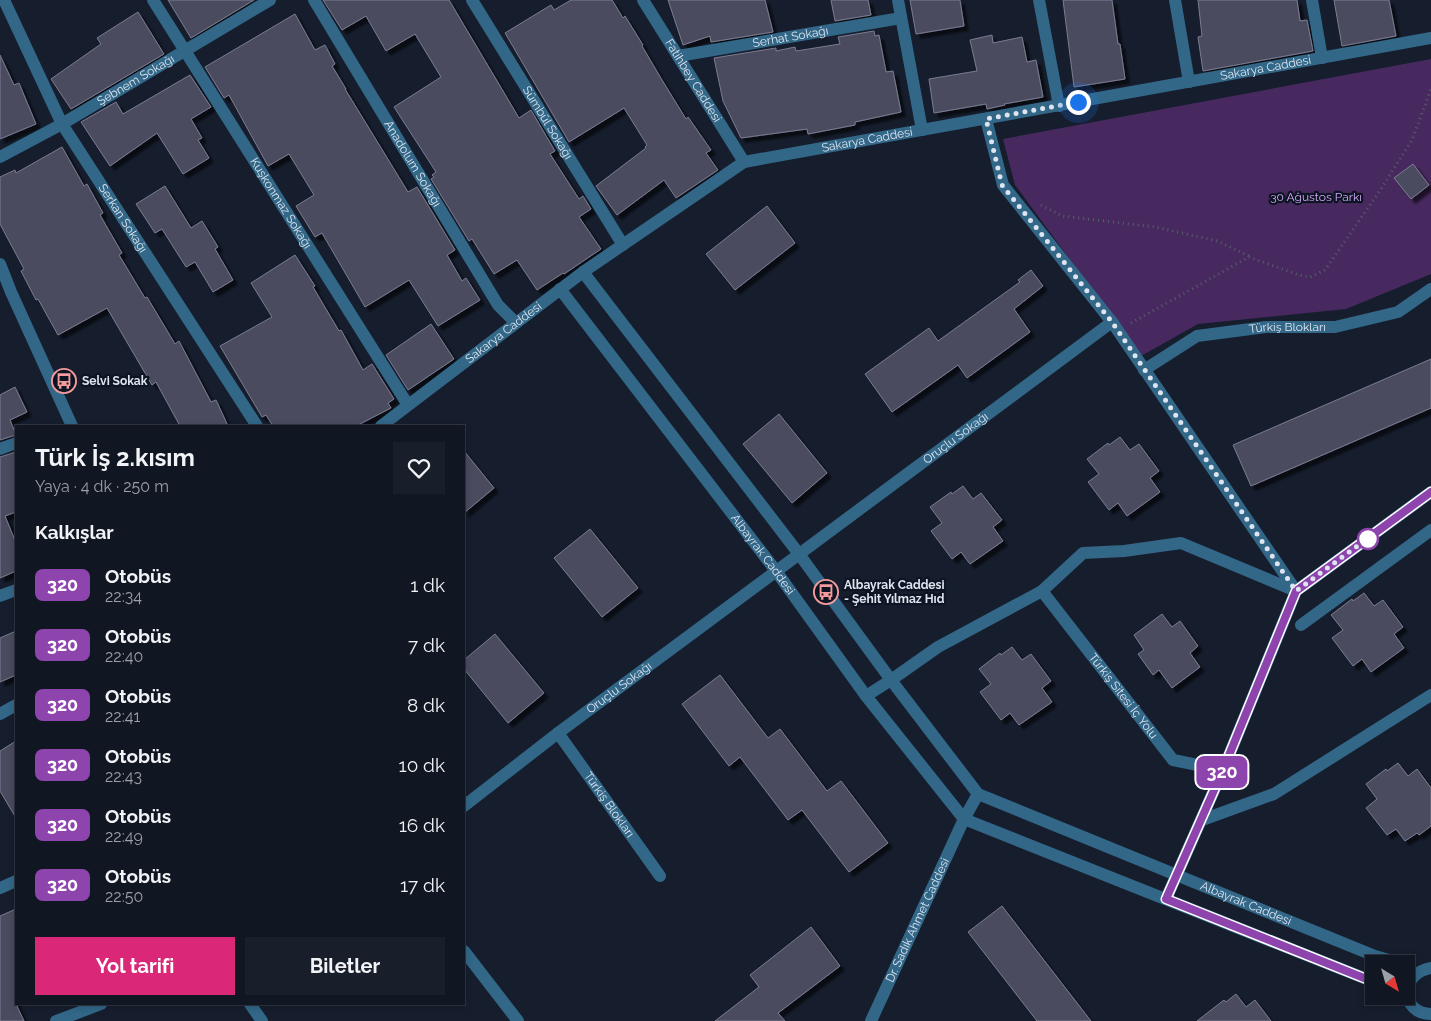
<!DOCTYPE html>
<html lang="tr">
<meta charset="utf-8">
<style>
:root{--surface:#101622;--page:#191f2a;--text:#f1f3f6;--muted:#9c9fa5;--line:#303540;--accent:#db2777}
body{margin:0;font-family:Raleway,sans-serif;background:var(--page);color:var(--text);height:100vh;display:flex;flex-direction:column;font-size:19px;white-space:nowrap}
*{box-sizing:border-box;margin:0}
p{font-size:16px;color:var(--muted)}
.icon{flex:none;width:28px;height:28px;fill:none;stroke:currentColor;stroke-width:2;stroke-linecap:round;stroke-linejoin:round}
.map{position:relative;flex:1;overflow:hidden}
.drawer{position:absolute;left:15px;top:425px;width:450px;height:580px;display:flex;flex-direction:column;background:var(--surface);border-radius:0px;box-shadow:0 2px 8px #0003,0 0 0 1px var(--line)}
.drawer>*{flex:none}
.badge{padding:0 10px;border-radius:8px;font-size:18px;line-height:32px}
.needle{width:32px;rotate:143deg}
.buttons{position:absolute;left:1365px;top:955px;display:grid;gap:10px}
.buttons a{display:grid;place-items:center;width:50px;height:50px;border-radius:0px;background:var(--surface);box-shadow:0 2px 8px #0003,0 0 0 1px var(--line);font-size:25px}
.you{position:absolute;width:25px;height:25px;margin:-12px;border:4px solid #fff;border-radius:50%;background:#1a73e8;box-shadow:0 0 0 8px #1a73e833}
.map>.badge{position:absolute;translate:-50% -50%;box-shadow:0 0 0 2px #fff}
h2{padding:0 20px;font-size:19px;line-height:45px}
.round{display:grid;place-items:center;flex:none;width:52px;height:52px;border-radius:0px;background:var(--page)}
.summary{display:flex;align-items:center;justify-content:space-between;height:85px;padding:0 20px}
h1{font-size:24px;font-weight:700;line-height:38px}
.button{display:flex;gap:10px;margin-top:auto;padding:10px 20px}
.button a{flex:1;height:58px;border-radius:0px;background:var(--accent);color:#fff;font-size:20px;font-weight:700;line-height:58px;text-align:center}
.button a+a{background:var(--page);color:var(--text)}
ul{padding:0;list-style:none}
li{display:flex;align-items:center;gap:15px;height:60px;padding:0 20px}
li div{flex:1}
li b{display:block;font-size:19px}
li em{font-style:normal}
li .badge{min-width:55px;font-weight:700;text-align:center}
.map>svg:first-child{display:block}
.green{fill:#48295f}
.building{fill:#4c4c60;stroke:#7b7b91;filter:url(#shadow)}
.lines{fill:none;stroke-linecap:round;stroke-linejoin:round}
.path{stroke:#565e6c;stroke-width:3;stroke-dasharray:1 4;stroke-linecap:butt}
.minor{stroke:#326788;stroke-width:12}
.line-casing{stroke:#fff;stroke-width:11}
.line{stroke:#8e44ad;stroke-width:8}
.walk{stroke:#dee5f0;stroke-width:5;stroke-dasharray:0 9}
.stop-dot{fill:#fff;stroke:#8e44ad;stroke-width:2.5}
.labels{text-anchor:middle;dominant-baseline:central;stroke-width:4.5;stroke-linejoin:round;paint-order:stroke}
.street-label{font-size:12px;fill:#dee5f0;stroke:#0d1524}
.park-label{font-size:12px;fill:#d4aaf7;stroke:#0d1524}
.poi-label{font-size:12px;font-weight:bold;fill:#dee5f0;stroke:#0d1524;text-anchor:start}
</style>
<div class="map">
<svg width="1431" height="1021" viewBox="0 0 1431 1021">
<defs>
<filter id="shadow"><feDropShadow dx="4.5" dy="4.5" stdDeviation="1" flood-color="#0009"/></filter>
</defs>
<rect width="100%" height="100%" fill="#161e2e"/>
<path class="green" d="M1431 59V274L1346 309 1198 324 1141 356 1015 185 1003 139Z"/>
<g class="building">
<path d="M168 0H254L191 38Z"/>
<path d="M323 0H449L519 118 531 110 555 151 550 154 579 199 583 196 591 209 579 217 601 249 564 274 563 273 537 290 517 260 494 274 472 239 469 241 431 179 434 177 432 175 436 172 394 107 441 77 415 34 386 51 366 16 342 30Z"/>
<path d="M571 0H612L623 18 625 16 643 45 642 46 662 80 686 119 688 117 711 150 706 153 718 170 676 198 664 180 617 215 596 186 646 148 645 147 647 145 624 108 569 142 505 33 551 5 554 10Z"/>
<path d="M668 0H765L773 32 711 42 710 36 683 45Z"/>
<path d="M831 0H868L871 15 835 21Z"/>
<path d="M910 0H960L964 26 916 34Z"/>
<path d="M1063 0H1112L1118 44H1120L1125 79 1074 87Z"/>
<path d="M1198 0H1297L1300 21 1307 20 1313 51 1203 71 1198 37 1202 36Z"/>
<path d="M1334 0H1389L1396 36 1342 46Z"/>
<path d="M138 12 164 54 71 109 51 79 101 44 97 38Z"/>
<path d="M295 14 315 50 325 45 335 64 332 66 346 89H345L408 192 417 187 455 250 447 255 462 281 466 278 480 300 438 326 409 280 365 307 322 233 315 237 296 206 314 195 289 154 268 166 229 95 224 98 205 67Z"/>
<path d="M874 31 875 36 879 35 886 72 893 71 901 112 855 122V125L808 134 807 129 741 138 723 101 714 58 776 48V51L795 47 796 51 840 44 838 37Z"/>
<path d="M992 35 993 43 1022 37 1027 62 1036 60 1043 97 1004 104 1005 105 987 109 986 104 934 113 929 79 977 71 970 40Z"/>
<path d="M0 55 14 85 19 83 36 124 0 139Z"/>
<path d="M190 75 211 107 191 119 202 138 198 140 209 158 183 174 157 133 110 166 81 122 116 102 123 114Z"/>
<path d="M62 147 84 186 87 184 103 213 100 215 122 253 119 255 145 298 147 297 175 344 179 341 211 402 216 400 228 426H180L156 382 152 385 107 308 58 335 38 299 36 300 21 271 24 269 0 224V177L15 170 16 173Z"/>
<path d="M1413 164 1429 185 1411 199 1394 178Z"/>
<path d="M165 186 191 228 202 221 218 247 215 249 233 280 213 292 195 262 186 267 162 229 155 233 136 204Z"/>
<path d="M767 206 795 243 735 290 706 254Z"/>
<path d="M295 255 315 286 313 287 339 331 341 330 363 370 372 364 394 399 388 403 391 408 356 426H273L266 415 262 417 220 346 272 317 251 283Z"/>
<path d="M1031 270 1043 286 1014 309 1030 332 967 378 958 365 892 412 865 374 929 328 938 341 1020 282 1018 280Z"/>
<path d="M431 324 454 359 408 390 386 355Z"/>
<path d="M1431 359V408L1251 486 1233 445Z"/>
<path d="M15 387 27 412 10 420 16 435 0 440V395Z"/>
<path d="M779 414 827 473 792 503 743 444Z"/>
<path d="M1120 437 1130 450 1139 444 1159 471 1150 478 1160 492 1127 516 1118 503 1109 510 1088 482 1099 474 1087 459 1108 443 1109 445Z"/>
<path d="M464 451 494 488 464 513Z"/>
<path d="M16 452V512L5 516 16 543V571L0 578V457Z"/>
<path d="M963 486 973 499 981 493 1002 520 993 527 1003 541 970 564 961 552 952 559 931 531 942 523 930 507 951 492 952 494Z"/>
<path d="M590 529 638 588 602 617 554 558Z"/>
<path d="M1364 593 1374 606 1383 600 1403 627 1394 634 1404 648 1371 672 1362 659 1353 666 1332 638 1343 630 1331 615 1352 599 1353 601Z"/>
<path d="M1162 614 1172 627 1180 621 1198 646 1190 653 1200 667 1172 688 1159 670 1153 675 1138 654 1144 650 1134 635Z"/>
<path d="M16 631V675L0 682V638Z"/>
<path d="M495 634 544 693 508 723 464 669V660Z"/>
<path d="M1012 647 1022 660 1031 654 1051 681 1042 688 1052 702 1019 725 1010 713 1001 720 980 692 991 684 979 669 1000 653 1001 655Z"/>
<path d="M720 675 768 738 780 729 827 791 841 781 888 843 849 872 802 810 788 820 740 757 729 766 682 704Z"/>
<path d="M16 741V818L0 791V751Z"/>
<path d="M1398 763 1408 776 1417 769 1431 788V826L1419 835 1417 833 1405 841 1396 829 1387 835 1366 808 1377 799 1366 784 1386 769 1387 771Z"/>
<path d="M1002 906 1091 1021H1037L968 932Z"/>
<path d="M16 909V1004L24 1021H0V916Z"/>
<path d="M811 927 840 966 778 1013 785 1021H715L759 987 750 975Z"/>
<path d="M1236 994 1246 1007 1255 1000 1271 1021H1197L1224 1000 1226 1002Z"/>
</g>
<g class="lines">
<g class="path">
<path d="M1041 205 1062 216 1155 227 1217 241 1249 256"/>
<path d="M1131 323 1249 257 1299 275 1310 277 1325 270 1381 189 1412 140 1431 89"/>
</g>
<g class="minor">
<path id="s1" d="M4 0 62 124 257 426"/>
<path id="s2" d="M153 0 408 405"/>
<path id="s3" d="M314 0 498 305 516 323"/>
<path id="s4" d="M472 0 623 245"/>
<path id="s5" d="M643 0 744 162"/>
<path d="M898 0 922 130"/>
<path d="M1039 0 1059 106"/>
<path d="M1175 0 1189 82"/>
<path d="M1312 0 1322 58"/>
<path id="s6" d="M678 56 901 18"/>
<path d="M986 119 1003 185 1112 322 1296 591"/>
<path id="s7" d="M0 157 62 124 270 0"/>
<path d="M0 264 11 292 72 426"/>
<path id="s8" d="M583 272 799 554 891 680 978 794 1375 956 1403 964"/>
<path id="s9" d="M560 289 776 571 866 696 964 819 1374 982"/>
<path id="s10" d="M1144 370 1197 336 1266 327H1335L1398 312 1431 289"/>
<path id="s11" d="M381 426 583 272 744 162 1431 38"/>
<path d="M0 449 16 443"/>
<path d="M1042 591 1083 553 1124 551 1181 543 1296 591"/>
<path d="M0 596 16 590"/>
<path d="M1301 625 1431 530"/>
<path id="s12" d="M866 696 891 680 938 647 1042 591 1173 760 1223 770"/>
<path d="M0 714 16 705"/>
<path id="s13" d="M558 733 660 876"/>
<path id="s14" d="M464 806 558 733 1112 322"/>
<path d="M1202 820 1274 794 1431 695"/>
<path d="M0 888 16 881"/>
<path d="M1166 899 1223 770 1296 591 1431 492"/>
<path d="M464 951 518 1021"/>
<path d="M1431 968C1398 974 1401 1014 1431 1014"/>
<path d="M250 1004 262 1021"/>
<path d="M56 1021 101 1004"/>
<path id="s15" d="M871 1021 964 819 978 794"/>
</g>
</g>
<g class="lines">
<defs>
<path id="line" d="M1374 982 1166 899 1223 770 1296 591 1431 492"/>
</defs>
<use href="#line" class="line-casing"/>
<use href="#line" class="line"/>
<path class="walk" d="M1078 102 986 119 1002 185 1112 322 1296 591 1371 536 1368 539"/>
</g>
<defs>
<symbol id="bus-ring" viewBox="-11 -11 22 22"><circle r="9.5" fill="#0d1524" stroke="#f59b9c" stroke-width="1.5"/><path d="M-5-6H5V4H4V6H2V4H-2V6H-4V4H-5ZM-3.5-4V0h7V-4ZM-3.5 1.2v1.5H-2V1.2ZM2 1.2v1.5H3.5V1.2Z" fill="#f59b9c"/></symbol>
</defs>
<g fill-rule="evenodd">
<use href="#bus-ring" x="50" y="367" width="28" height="28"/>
<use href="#bus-ring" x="812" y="578" width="28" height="28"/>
</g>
<circle class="stop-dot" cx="1368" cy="539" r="10"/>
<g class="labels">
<g class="street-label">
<text stroke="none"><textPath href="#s6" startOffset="114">Serhat Sokağı</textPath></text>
<text stroke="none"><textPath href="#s11" startOffset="979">Sakarya Caddesi</textPath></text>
<text stroke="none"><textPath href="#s7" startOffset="156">Şebnem Sokağı</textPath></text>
<text stroke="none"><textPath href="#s5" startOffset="95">Fatihbey Caddesi</textPath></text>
<text stroke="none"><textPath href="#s4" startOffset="144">Sümbül Sokağı</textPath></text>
<text stroke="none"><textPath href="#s11" startOffset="574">Sakarya Caddesi</textPath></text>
<text stroke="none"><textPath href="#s3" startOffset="191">Anadolum Sokağı</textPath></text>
<text stroke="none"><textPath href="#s2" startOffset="240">Kuşkonmaz Sokağı</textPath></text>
<text stroke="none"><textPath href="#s1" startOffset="249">Serkan Sokağı</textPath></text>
<text stroke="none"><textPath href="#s10" startOffset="154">Türkiş Blokları</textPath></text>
<text stroke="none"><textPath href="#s11" startOffset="154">Sakarya Caddesi</textPath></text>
<text stroke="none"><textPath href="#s14" startOffset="614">Oruçlu Sokağı</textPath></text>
<text stroke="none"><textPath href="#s9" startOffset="334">Albayrak Caddesi</textPath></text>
<text stroke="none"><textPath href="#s14" startOffset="195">Oruçlu Sokağı</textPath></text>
<text stroke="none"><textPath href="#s12" startOffset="338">Türkiş Sitesi İç Yolu</textPath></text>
<text stroke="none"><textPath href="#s13" startOffset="88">Türkiş Blokları</textPath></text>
<text stroke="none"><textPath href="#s8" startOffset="944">Albayrak Caddesi</textPath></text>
<text stroke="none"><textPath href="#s15" startOffset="111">Dr. Sadık Ahmet Caddesi</textPath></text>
</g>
<g class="park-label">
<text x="1316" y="197">30 Ağustos Parkı</text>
</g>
<g class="poi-label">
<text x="82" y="381">Selvi Sokak</text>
<text x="844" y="585">Albayrak Caddesi<tspan x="844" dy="14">- Şehit Yılmaz Hıd</tspan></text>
</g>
</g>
</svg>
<div class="buttons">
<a><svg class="needle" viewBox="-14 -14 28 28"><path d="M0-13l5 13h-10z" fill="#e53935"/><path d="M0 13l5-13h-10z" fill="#9c9fa5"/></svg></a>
</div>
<div class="you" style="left:1078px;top:102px"></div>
<b class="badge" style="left:1222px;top:772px;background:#8e44ad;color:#fff">320</b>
<section class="drawer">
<div class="summary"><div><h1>Türk İş 2.kısım</h1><p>Yaya · 4 dk · 250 m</p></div><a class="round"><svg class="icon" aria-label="heart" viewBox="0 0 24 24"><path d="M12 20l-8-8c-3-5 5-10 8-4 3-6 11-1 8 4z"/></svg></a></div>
<h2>Kalkışlar</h2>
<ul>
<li><span class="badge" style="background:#8e44ad;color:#fff">320</span><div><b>Otobüs</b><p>22:34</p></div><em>1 dk</em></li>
<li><span class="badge" style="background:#8e44ad;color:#fff">320</span><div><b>Otobüs</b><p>22:40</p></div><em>7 dk</em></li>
<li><span class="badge" style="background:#8e44ad;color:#fff">320</span><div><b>Otobüs</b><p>22:41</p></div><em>8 dk</em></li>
<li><span class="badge" style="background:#8e44ad;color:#fff">320</span><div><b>Otobüs</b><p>22:43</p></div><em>10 dk</em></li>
<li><span class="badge" style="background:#8e44ad;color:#fff">320</span><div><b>Otobüs</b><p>22:49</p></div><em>16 dk</em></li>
<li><span class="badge" style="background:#8e44ad;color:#fff">320</span><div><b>Otobüs</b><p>22:50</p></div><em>17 dk</em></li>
</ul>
<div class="button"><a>Yol tarifi</a><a>Biletler</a></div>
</section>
</div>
